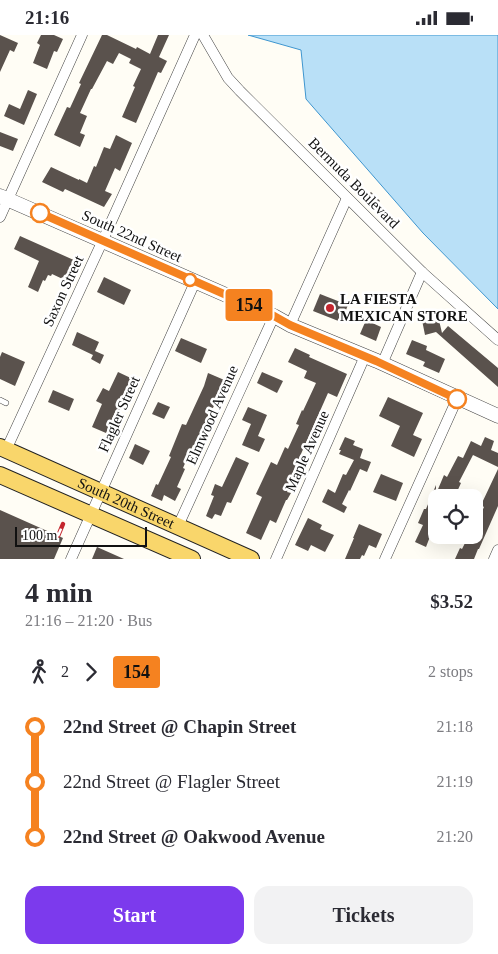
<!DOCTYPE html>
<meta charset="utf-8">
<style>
:root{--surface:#fff;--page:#f2f2f3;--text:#2b2b33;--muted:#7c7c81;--accent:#7c3aed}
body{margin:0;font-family:"Times New Roman",serif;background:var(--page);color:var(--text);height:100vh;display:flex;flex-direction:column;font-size:19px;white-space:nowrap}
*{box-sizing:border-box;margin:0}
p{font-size:16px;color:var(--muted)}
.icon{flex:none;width:28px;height:28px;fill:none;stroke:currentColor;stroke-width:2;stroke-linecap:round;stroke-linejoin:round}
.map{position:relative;height:524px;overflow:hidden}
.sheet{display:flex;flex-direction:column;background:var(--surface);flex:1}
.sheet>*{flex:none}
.badge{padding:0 10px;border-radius:4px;font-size:18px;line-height:32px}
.tools{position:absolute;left:428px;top:454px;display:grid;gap:10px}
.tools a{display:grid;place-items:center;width:55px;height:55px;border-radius:10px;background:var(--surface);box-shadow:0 5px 20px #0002;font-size:25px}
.scale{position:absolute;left:15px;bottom:12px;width:132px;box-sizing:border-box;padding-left:5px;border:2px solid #111;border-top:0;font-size:14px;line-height:18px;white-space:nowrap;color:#111;-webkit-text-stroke:4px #fff;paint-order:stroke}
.map>.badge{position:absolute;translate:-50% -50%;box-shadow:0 0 0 2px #fff}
.legs{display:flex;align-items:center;gap:8px;height:55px;padding:0 25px;font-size:16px}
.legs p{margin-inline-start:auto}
.overview{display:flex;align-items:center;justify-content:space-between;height:85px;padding:0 25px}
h1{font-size:28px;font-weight:600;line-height:38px}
.primary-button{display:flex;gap:10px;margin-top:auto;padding:10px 25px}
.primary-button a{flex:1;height:58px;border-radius:15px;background:var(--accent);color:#fff;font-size:20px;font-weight:600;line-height:58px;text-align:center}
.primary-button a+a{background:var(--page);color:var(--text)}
ul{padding:0 25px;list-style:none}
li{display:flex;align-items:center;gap:18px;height:55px;font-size:19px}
li i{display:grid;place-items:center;width:8px;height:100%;margin:0 6px;background:currentColor}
li i::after{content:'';width:12px;height:12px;margin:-6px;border:4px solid;border-radius:50%;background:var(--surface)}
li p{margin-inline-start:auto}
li:first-child i{background:linear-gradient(#0000 50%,currentColor 0)}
li:last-child i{background:linear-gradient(currentColor 50%,#0000 0)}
.status{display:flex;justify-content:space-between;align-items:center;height:35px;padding:0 25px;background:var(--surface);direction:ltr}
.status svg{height:14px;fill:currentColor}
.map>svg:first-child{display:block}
.water{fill:#b9e0f7;stroke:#3f96cf}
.building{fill:#5a524d}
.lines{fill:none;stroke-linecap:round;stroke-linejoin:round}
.service-casing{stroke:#444;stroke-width:6}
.minor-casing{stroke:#444;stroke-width:11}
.tertiary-casing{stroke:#444;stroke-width:15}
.primary-casing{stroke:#222;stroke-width:18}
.service{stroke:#fff;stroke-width:5}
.minor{stroke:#fff;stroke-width:10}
.tertiary{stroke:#fff;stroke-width:14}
.primary{stroke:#f9d66b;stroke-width:16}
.rail-casing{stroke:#c4262e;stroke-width:4.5}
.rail{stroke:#fff;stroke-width:2.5;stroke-dasharray:8;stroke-linecap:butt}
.line-1-casing{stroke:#fff;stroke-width:11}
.line-1{stroke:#f58220;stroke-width:8}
.stop-1-dot{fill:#fff;stroke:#f58220;stroke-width:2.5}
.poi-dot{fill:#c4262e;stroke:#fff;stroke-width:2}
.labels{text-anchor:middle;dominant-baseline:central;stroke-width:5;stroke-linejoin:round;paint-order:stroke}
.street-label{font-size:15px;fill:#111;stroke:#fff}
.poi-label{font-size:15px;font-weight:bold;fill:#111;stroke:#fff;text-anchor:start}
</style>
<div class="status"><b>21:16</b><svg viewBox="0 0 49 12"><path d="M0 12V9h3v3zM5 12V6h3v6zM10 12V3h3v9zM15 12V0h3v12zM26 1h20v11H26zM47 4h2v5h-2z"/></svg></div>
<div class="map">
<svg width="498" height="524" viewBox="0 0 498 524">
<rect width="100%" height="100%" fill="#fffdf5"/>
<path class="water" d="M248 0H498V274L423 198 306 64 301 15Z"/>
<g class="building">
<path d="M0 0 18 8 14 17 10 15 0 37Z"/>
<path d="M41 0H54L63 4 57 17 54 16 47 34 33 28 40 10 37 8Z"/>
<path d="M102 0H107L136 14 137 12 150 19 158 0H169L159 22 167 26 161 38 158 37 136 88 122 82 135 52 133 51 141 34 129 28 131 24 119 18 113 29 107 26 92 54H91L80 78 87 81 80 98 85 100 80 112 54 100 67 72 70 73 81 49 79 48Z"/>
<path d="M28 55 37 59 24 90 4 81 9 69 20 74Z"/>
<path d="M0 97 18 104 13 116 0 111Z"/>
<path d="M116 100 132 108 120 136 115 133 105 156 112 159 104 172 65 154 63 157 42 147 51 132 79 145V144L87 148 94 131 96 132 104 112 110 114Z"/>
<path d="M371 157 380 166 372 174 363 165Z"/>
<path d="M20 201 76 226 67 246 52 239 51 241 48 240 45 246 43 245 38 257 28 252 39 226 14 214Z"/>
<path d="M104 242 131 255 124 270 97 257Z"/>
<path d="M320 259 348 270 341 287 313 276Z"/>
<path d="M438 281 442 298 448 291 498 333V352L436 297 425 300 422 285Z"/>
<path d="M366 285 381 292 376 306 360 299Z"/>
<path d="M77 297 99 307 95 316 104 320 100 329 91 324 93 320 72 310Z"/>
<path d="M181 303 207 314 201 328 175 316Z"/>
<path d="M412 305 427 311 426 315 445 324 439 338 423 331 425 327 406 319Z"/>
<path d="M295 313 310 320 309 322 347 339 337 362 328 358 293 437 296 438 287 457 291 458 287 465H286L276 488 270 485 261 505 246 498 262 462 256 459 271 427 277 430 285 412 288 414 299 390 296 389 302 375 303 376 316 348 304 343 307 336 288 327Z"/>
<path d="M2 317 25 327 15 351 0 344V322Z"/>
<path d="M118 337 135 345 119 376 116 375 106 398 92 392 102 369 96 366 103 353 109 356Z"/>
<path d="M262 337 283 346 277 358 257 348Z"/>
<path d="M208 338 229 347 224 359 220 358 212 375 211 374 201 397 203 398 197 412 193 410 183 433 185 434 177 452 181 454 175 466 164 460 162 466 151 461 156 449 158 450 171 422 169 421 182 389 186 390 204 351Z"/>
<path d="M53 355 74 364 69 376 48 367Z"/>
<path d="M388 362 423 378 413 400 422 404 414 422 391 411 400 391 379 381Z"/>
<path d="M158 367 170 372 164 384 152 379Z"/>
<path d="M248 372 267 380 258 401 265 404 259 417 242 410 251 389 242 385Z"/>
<path d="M345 402 355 406 353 410 363 414 360 423 371 427 367 437 360 434 350 456 349 455 342 469 347 472 344 478 322 467 328 454 335 458 343 439 346 440 354 425 339 419 341 415H339Z"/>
<path d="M485 402 494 406 491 415 498 418V432L473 420 459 447 461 448 456 459 449 456 447 462H436V486L426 512 415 507 423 490 418 488 424 474H426L436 450V459L444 440 447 442 458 421 463 423 471 406 481 411Z"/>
<path d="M135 409 150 416 143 430 129 423Z"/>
<path d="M236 422 249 428 231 468 227 467 221 481 215 479 212 484 206 481 214 461 211 460 215 449 222 452Z"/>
<path d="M498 434V471L479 514H478L474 524H455L460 513 462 514 469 500H474V494L484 472 481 470Z"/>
<path d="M381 439 403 448 396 466 373 457Z"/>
<path d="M0 475 63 503 54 524H0Z"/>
<path d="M308 483 322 490 320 494 334 500 325 517 311 510 308 516 295 510Z"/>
<path d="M359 489 382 499 376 513 369 510 364 521 362 520 360 524H345L354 503H353Z"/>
<path d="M97 512 124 524H92Z"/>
</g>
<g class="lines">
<defs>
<path id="service" d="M0 365 6 368"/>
<g id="minor">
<path d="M203 0 228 43 240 56 422 237 498 305"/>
<path d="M0 182 82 0"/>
<path d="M290 290 347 163"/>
<path d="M382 329 422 237"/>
<path d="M6 415 103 205 195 0"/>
<path d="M178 491 274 281"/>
<path d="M71 524 195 247"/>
<path d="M276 524 365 321"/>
<path d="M385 524 457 364"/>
<path d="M494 524 498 515"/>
</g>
<path id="tertiary" d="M0 161 274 281 290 290 377 326 498 381"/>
<g id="primary">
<path id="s1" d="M0 412 251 524"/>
<path d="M0 440 192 524"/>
</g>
</defs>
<use href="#service" class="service-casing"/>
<use href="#minor" class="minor-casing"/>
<use href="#tertiary" class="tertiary-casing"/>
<use href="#primary" class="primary-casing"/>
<use href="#service" class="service"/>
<use href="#minor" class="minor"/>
<use href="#tertiary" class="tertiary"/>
<use href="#primary" class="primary"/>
<defs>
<path id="rail" d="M58 501 63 489"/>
</defs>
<use href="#rail" class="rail-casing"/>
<use href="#rail" class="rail"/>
</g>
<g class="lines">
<defs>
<path id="line-1" d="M40 178 274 281 290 290 376 326 457 364"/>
</defs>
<use href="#line-1" class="line-1-casing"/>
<use href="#line-1" class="line-1"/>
</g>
<g class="stop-1-dot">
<circle cx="40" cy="178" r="9"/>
<circle cx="190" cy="245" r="6"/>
<circle cx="457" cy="364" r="9"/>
</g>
<circle class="poi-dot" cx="330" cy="273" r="5"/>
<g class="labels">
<g class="street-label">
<text transform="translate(354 148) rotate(45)">Bermuda Boulevard</text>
<text transform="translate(132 201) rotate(24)">South 22nd Street</text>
<text transform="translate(63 256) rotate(-65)">Saxon Street</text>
<text transform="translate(119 379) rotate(-66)">Flagler Street</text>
<text transform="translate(212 380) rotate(-66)">Elmwood Avenue</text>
<text transform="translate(307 416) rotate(-66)">Maple Avenue</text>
<text stroke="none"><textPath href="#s1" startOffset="138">South 20th Street</textPath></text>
</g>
<g class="poi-label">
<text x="340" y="264">LA FIESTA<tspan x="340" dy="17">MEXICAN STORE</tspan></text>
</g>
</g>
</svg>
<div class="tools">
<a><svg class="icon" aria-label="locate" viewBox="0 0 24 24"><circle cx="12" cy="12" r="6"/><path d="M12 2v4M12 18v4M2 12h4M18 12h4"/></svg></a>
</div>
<div class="scale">100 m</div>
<b class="badge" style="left:249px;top:270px;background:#f58220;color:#111">154</b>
</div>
<section class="sheet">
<div class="overview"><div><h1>4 min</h1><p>21:16 – 21:20 · Bus</p></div><b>$3.52</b></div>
<div class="legs"><svg class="icon" aria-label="walk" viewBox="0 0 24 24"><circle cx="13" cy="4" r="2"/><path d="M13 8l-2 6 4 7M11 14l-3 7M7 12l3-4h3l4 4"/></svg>2<svg class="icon" aria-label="forward" viewBox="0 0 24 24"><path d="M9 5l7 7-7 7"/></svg><b class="badge" style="background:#f58220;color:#111">154</b><p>2 stops</p></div>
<ul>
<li><i style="color:#f58220"></i><b>22nd Street @ Chapin Street</b><p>21:18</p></li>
<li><i style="color:#f58220"></i><span>22nd Street @ Flagler Street</span><p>21:19</p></li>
<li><i style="color:#f58220"></i><b>22nd Street @ Oakwood Avenue</b><p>21:20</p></li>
</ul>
<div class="primary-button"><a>Start</a><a>Tickets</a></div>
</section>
